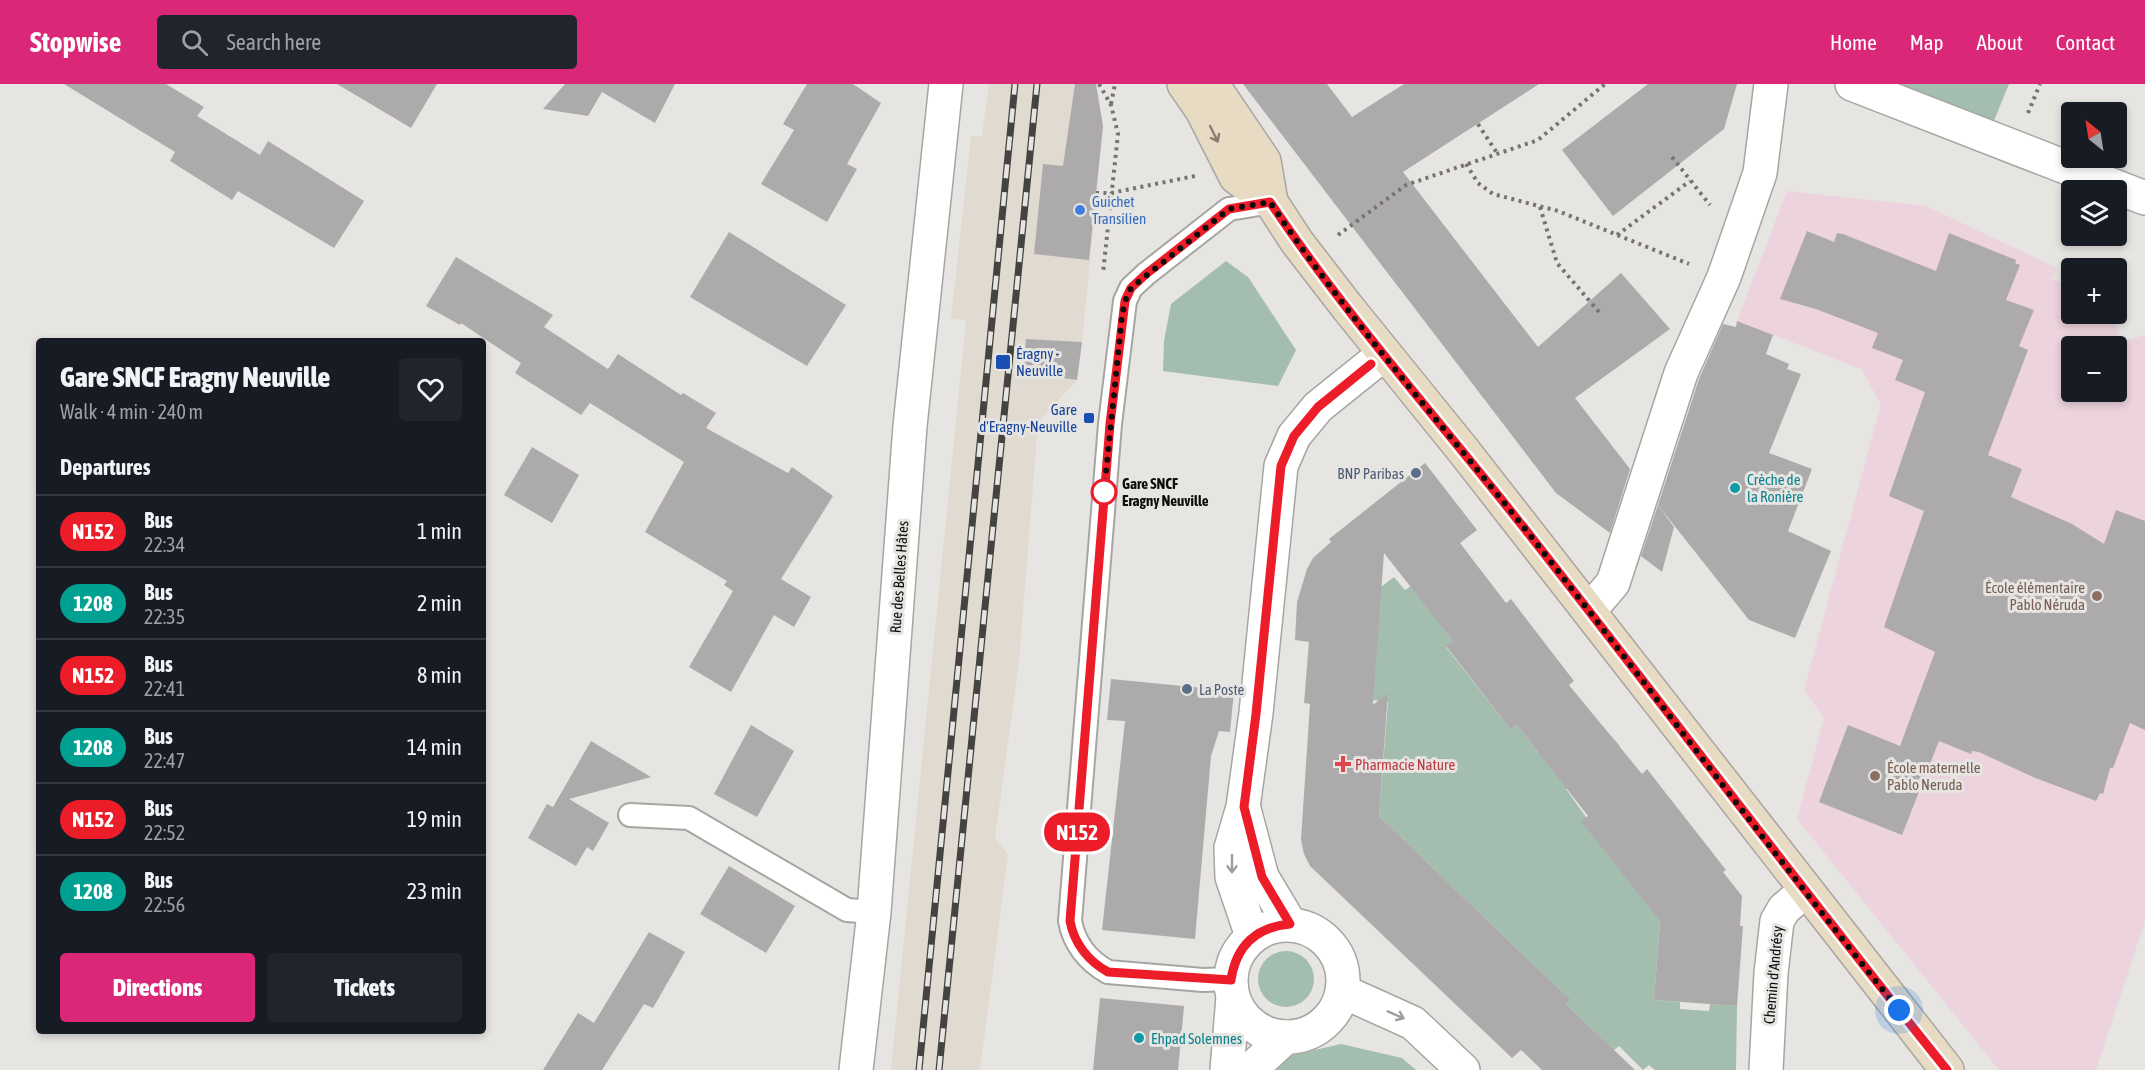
<!DOCTYPE html>
<meta charset="utf-8">
<style>
:root{--surface:#171b24;--page:#20242c;--text:#f1f3f6;--muted:#9ea1a6;--line:#363941;--accent:#db2777}
body{margin:0;font-family:"Asap Condensed",sans-serif;background:var(--page);color:var(--text);height:100vh;display:flex;flex-direction:column;font-size:22px;white-space:nowrap}
*{box-sizing:border-box;margin:0}
p{font-size:20px;color:var(--muted)}
.icon{flex:none;width:33px;height:33px;fill:none;stroke:currentColor;stroke-width:2;stroke-linecap:round;stroke-linejoin:round}
.map{position:relative;flex:1;overflow:hidden}
.sheet{position:absolute;left:36px;top:254px;width:450px;height:696px;display:flex;flex-direction:column;background:var(--surface);border-radius:6px;box-shadow:0 3px 9px #0003}
.sheet>*{flex:none}
.badge{padding:0 12px;border-radius:20px;font-size:21px;line-height:39px}
.needle{width:39px;rotate:330deg}
.buttons{position:absolute;left:2061px;top:18px;display:grid;gap:12px}
.buttons a{display:grid;place-items:center;width:66px;height:66px;border-radius:6px;background:var(--surface);box-shadow:0 3px 9px #0003;font-size:30px}
.you{position:absolute;width:30px;height:30px;margin:-15px;border:4px solid #fff;border-radius:50%;background:#1a73e8;box-shadow:0 0 0 9px #1a73e833}
.map>.badge{position:absolute;translate:-50% -50%;box-shadow:0 0 0 3px #fff}
h2{padding:0 24px;font-size:22px;line-height:54px}
.round{display:grid;place-items:center;flex:none;width:63px;height:63px;border-radius:6px;background:var(--page)}
.head{display:flex;align-items:center;justify-content:space-between;height:102px;padding:0 24px}
h1{font-size:28px;font-weight:800;line-height:45px}
.cta{display:flex;gap:12px;margin-top:auto;padding:12px 24px}
.cta a{flex:1;height:69px;border-radius:6px;background:var(--accent);color:#fff;font-size:24px;font-weight:800;line-height:69px;text-align:center}
.cta a+a{background:var(--page);color:var(--text)}
ul{padding:0;list-style:none}
li{display:flex;align-items:center;gap:18px;height:72px;padding:0 24px;border-top:2px solid var(--line)}
li div{flex:1}
li b{display:block;font-size:22px}
li em{font-style:normal}
li .badge{min-width:66px;font-weight:700;text-align:center}
header{display:flex;align-items:center;gap:36px;box-sizing:border-box;height:84px;padding:0 30px;background:var(--accent);color:#fff}
header strong{font-size:28px}
nav{display:flex;gap:33px;margin-inline-start:auto;font-size:21px}
.search{width:420px;height:54px;background:var(--page);display:flex;align-items:center;gap:15px;box-sizing:border-box;padding:0 21px;border-radius:6px;color:var(--muted);font-size:22px}
.map>svg:first-child{display:block}
.built{fill:#e0dad0}
.education{fill:#ecd3dd;fill-rule:evenodd}
.green{fill:#a3bdaf}
.building{fill:#adaaac}
.lines{fill:none;stroke-linecap:round;stroke-linejoin:round}
.lane-casing{stroke:#a7a5a2;stroke-width:26}
.street-casing{stroke:#a7a5a2;stroke-width:36}
.secondary-casing{stroke:#a7a5a2;stroke-width:36}
.path{stroke:#767472;stroke-width:4;stroke-dasharray:3 4.5;stroke-linecap:butt}
.lane{stroke:#fff;stroke-width:22}
.street{stroke:#fff;stroke-width:33}
.secondary{stroke:#e8dbc4;stroke-width:33}
.rail-casing{stroke:#454342;stroke-width:7}
.rail{stroke:#e7e5e2;stroke-width:4.5;stroke-dasharray:14;stroke-linecap:butt}
.oneway{stroke:#867e71}
.oneway2{stroke:#9f9e9e}
.line-casing{stroke:#fff;stroke-width:14}
.line{stroke:#ed1c29;stroke-width:9}
.walk{stroke:#0e0d0c;stroke-width:6;stroke-dasharray:0 10.8}
.shop-dot{fill:#3f7fe0;stroke:#e7e5e2;stroke-width:2}
.transit-dot{fill:#1a4fb4;stroke:#e7e5e2;stroke-width:2}
.service-dot{fill:#5c6f8a;stroke:#e7e5e2;stroke-width:2}
.culture-dot{fill:#0f9aa8;stroke:#e7e5e2;stroke-width:2}
.stop-dot{fill:#fff;stroke:#ed1c29;stroke-width:3}
.education-dot{fill:#8d6e63;stroke:#e7e5e2;stroke-width:2}
.health-dot{fill:#e0444e;stroke:#e7e5e2;stroke-width:2}
.labels{text-anchor:middle;dominant-baseline:central;stroke-width:6;stroke-linejoin:round;paint-order:stroke}
.shop-label{font-size:15px;fill:#366cbe;stroke:#e7e5e2;text-anchor:start}
.transit-label{font-size:15px;fill:#164399;stroke:#e7e5e2;text-anchor:start}
.service-label{font-size:15px;fill:#4e5e75;stroke:#e7e5e2;text-anchor:end}
.culture-label{font-size:15px;fill:#0d838f;stroke:#e7e5e2;text-anchor:start}
.stop-label{font-size:15px;font-weight:bold;fill:#0e0d0c;stroke:#e7e5e2;text-anchor:start}
.street-label{font-size:15px;fill:#0e0d0c;stroke:#e7e5e2}
.education-label{font-size:15px;fill:#785e54;stroke:#e7e5e2;text-anchor:end}
.health-label{font-size:15px;fill:#be3a42;stroke:#e7e5e2;text-anchor:start}
</style>
<header>
<strong>Stopwise</strong>
<div class="search"><svg class="icon" aria-label="search" viewBox="0 0 24 24"><circle cx="10" cy="10" r="6"/><path d="M15 15l6 6"/></svg>Search here</div>
<nav><a>Home</a><a>Map</a><a>About</a><a>Contact</a></nav>
</header>
<div class="map">
<svg width="2145" height="986" viewBox="0 0 2145 986">
<rect width="100%" height="100%" fill="#e7e5e2"/>
<path class="built" d="M989 0H1075L1097 3 1103 42 1082 258 1077 296 1038 338 1019 578 995 754 1008 771 980 986H891L966 236 951 235 971 52H982Z"/>
<path class="education" d="M1787 107 1926 122 2057 184 2052 195 2071 202 2072 230H2112L2121 258 2145 251V837L2096 986H1999L1797 735 1824 634 1804 606 1881 320 1861 285 1737 237ZM2072 262H2116V308H2072Z"/>
<g class="green">
<path d="M1895 0H2009L1993 39Z"/>
<path d="M1226 177 1248 193 1296 266 1278 302 1163 287 1164 257 1171 220Z"/>
<path d="M1394 493 1405 506 1411 502 1453 557 1446 563 1511 646 1517 641 1538 668 1590 628 1620 662 1566 705 1660 837 1654 916 1680 918V925L1709 927 1710 920 1737 922 1736 986H1655L1649 981 1643 986 1619 962 1614 966 1566 920 1569 915 1379 732 1388 618 1373 616 1381 503Z"/>
<circle cx="1286" cy="895" r="28"/>
<path d="M1341 960 1402 974 1416 986H1270L1280 974Z"/>
</g>
<g class="building">
<path d="M64 0H166L204 23 197 32 260 71 268 57 364 117 334 164 238 107 232 116 170 77 175 68Z"/>
<path d="M337 0H437L411 44Z"/>
<path d="M565 0H675L655 39 602 8 588 32 543 25Z"/>
<path d="M807 0H853L881 19 847 80 857 85 827 138 761 100 794 46 783 40Z"/>
<path d="M1075 0H1096L1103 42 1089 176 1034 170 1043 80 1063 82Z"/>
<path d="M1243 0H1327L1352 33 1404 0H1539L1403 88 1538 263 1621 189 1670 245 1575 314 1630 385 1610 449 1556 409Z"/>
<path d="M1648 0H1737L1724 45 1613 132 1562 66Z"/>
<path d="M1807 147 1834 158 1837 149 1843 150 1936 187 1949 149 2016 176 2015 179 2020 181 2006 216 2034 226 2019 262 2028 266 1988 371 2022 385 2011 413 2072 440 2104 460 2116 426 2145 437V646L2130 639 2113 684H2110L2103 710 2100 709 2096 717 2033 693 1979 668 1972 667 1971 670 1939 657 1902 751 1819 718 1848 641 1900 662 1935 568 1884 543 1924 427 1889 412 1925 308 1895 296 1903 276 1872 264 1878 249 1816 225 1780 215Z"/>
<path d="M729 148 846 221 807 282 690 213Z"/>
<path d="M456 173 553 231 544 243 608 285 618 270 681 311 683 309 716 329 706 344 788 389 792 383 833 412 781 495 811 513 794 543 774 531 731 608 689 583 733 507 724 501 727 497 645 448 684 378 590 319 581 331 515 289 521 279 461 239 460 241 426 222Z"/>
<path d="M1737 237 1773 251 1766 270 1789 280 1787 285 1801 290 1769 369 1812 385 1788 447 1831 467 1795 554 1749 536 1658 421 1699 295 1723 240 1736 243Z"/>
<path d="M1026 255 1082 258 1077 296 1023 288Z"/>
<path d="M532 363 579 391 552 439 504 411Z"/>
<path d="M1425 379 1477 446 1460 459 1506 519 1511 515 1574 597 1569 601 1642 690 1647 685 1726 786 1723 788 1742 812 1740 842H1743L1737 922 1654 916 1660 837 1581 737 1588 732 1517 641 1511 646 1446 562 1453 557 1384 469 1373 621 1388 609 1379 732 1562 908 1570 915 1566 920 1635 986H1542L1521 966 1512 974 1310 782 1304 770 1301 756 1310 620 1304 619 1309 558 1295 556 1297 518 1307 485 1313 474 1331 458 1329 455Z"/>
<path d="M1658 421 1674 443 1662 488 1641 472Z"/>
<path d="M1111 595 1234 607 1230 648 1219 647 1211 672 1195 855 1102 846 1125 637 1107 636Z"/>
<path d="M751 641 794 667 757 733 714 710Z"/>
<path d="M591 657 651 693 569 715 609 739 593 767 587 763 576 782 528 754 547 720 553 723Z"/>
<path d="M729 782 795 822 766 869 700 830Z"/>
<path d="M649 848 685 868 653 924 644 920 602 986H543L578 929 594 939Z"/>
<path d="M1100 914 1184 922 1178 986H1093Z"/>
</g>
<g class="lines">
<defs>
<g id="lane">
<path d="M630 731 689 734 847 826 874 828"/>
<path d="M1231 895 1203 896 1108 888C1088 877 1074 859 1070 837L1110 340 1125 217 1131 204 1146 190 1229 125 1271 118"/>
</g>
<g id="street">
<path d="M1852 0 2145 114"/>
<path d="M1589 527 1613 499 1681 289 1724 193 1760 89 1771 0"/>
<path d="M1244 725 1262 793 1290 840"/>
<circle cx="1287" cy="897" r="56"/>
<path d="M1252 852 1232 793 1231 764 1243 723 1256 629 1281 382 1294 352 1318 323 1384 270"/>
<path d="M1342 907 1413 939 1463 986"/>
<path d="M856 986 874 828 910 342 946 0"/>
<path d="M1227 986 1233 913"/>
<path d="M1250 986 1286 953"/>
<path d="M1766 986 1771 889 1777 837 1784 825 1805 807"/>
</g>
<g id="secondary">
<path d="M1184 0 1202 26 1236 93 1271 118 1297 158 1348 224 1463 366 1947 986"/>
<path d="M1212 0 1264 77 1271 118"/>
</g>
</defs>
<use href="#lane" class="lane-casing"/>
<use href="#street" class="street-casing"/>
<use href="#secondary" class="secondary-casing"/>
<g class="path">
<path d="M1099 0 1111 21 1118 50 1103 189"/>
<path d="M1111 20 1115 0"/>
<path d="M2028 29 2040 0"/>
<path d="M1478 40 1497 69"/>
<path d="M1672 73 1710 121"/>
<path d="M1466 80 1478 99 1493 110 1558 127 1689 180"/>
<path d="M1096 109H1111L1195 92"/>
<path d="M1540 123 1557 179 1599 228"/>
<path d="M1338 151 1406 101 1538 56 1605 0"/>
<path d="M1617 151 1690 97"/>
</g>
<use href="#lane" class="lane"/>
<use href="#street" class="street"/>
<use href="#secondary" class="secondary"/>
<defs>
<g id="rail">
<path d="M919 986 1015 0"/>
<path d="M939 986 1037 0"/>
</g>
</defs>
<use href="#rail" class="rail-casing"/>
<use href="#rail" class="rail"/>
</g>
<defs><path id="oneway-shaft" d="M-6 0H5M1.5-3L5.5 0L1.5 3" fill="none" stroke-width="1.6" stroke-linecap="round" stroke-linejoin="round" transform="scale(1.5)"/></defs>
<use class="oneway" href="#oneway-shaft" transform="translate(1214 50) rotate(64)"/>
<g class="oneway2">
<use href="#oneway-shaft" transform="translate(1232 780) rotate(90)"/>
<use href="#oneway-shaft" transform="translate(1396 931) rotate(24)"/>
</g>
<g class="lines">
<defs>
<path id="line" d="M1371 280 1318 323 1294 352 1281 382 1256 630 1244 723 1262 793 1290 840C1256 843 1236 862 1231 896L1108 888C1088 877 1074 859 1070 837L1110 340 1125 217 1131 204 1146 190 1229 125 1270 118C1349 236 1445 343 1532 454 1671 631 1806 811 1947 986"/>
</defs>
<use href="#line" class="line-casing"/>
<use href="#line" class="line"/>
<path class="walk" d="M1104 408 1122 232 1125 217 1131 204 1229 125 1270 118C1349 237 1445 343 1533 455 1655 611 1774 771 1899 926"/>
</g>
<circle class="shop-dot" cx="1080" cy="126" r="6"/>
<g class="transit-dot">
<rect x="995" y="270" width="16" height="16" rx="3"/>
<rect x="1083" y="328" width="12" height="12" rx="3"/>
</g>
<g class="service-dot">
<circle cx="1416" cy="389" r="6"/>
<circle cx="1187" cy="605" r="6"/>
</g>
<g class="culture-dot">
<circle cx="1735" cy="404" r="6"/>
<circle cx="1139" cy="954" r="6"/>
</g>
<circle class="stop-dot" cx="1104" cy="408" r="12"/>
<g class="education-dot">
<circle cx="2097" cy="512" r="6"/>
<circle cx="1875" cy="692" r="6"/>
</g>
<path class="health-dot" d="M1340 671h6v6h6v6h-6v6h-6v-6h-6v-6h6z"/>
<g class="labels">
<g class="shop-label">
<text x="1092" y="117">Guichet<tspan x="1092" dy="17">Transilien</tspan></text>
</g>
<g class="transit-label">
<text x="1016" y="269">Éragny -<tspan x="1016" dy="17">Neuville</tspan></text>
<text x="1077" y="325" text-anchor="end">Gare<tspan x="1077" dy="17">d'Eragny-Neuville</tspan></text>
</g>
<g class="service-label">
<text x="1404" y="389">BNP Paribas</text>
<text x="1199" y="605" text-anchor="start">La Poste</text>
</g>
<g class="culture-label">
<text x="1747" y="395">Crèche de<tspan x="1747" dy="17">la Ronière</tspan></text>
<text x="1151" y="954">Ehpad Solemnes</text>
</g>
<g class="stop-label">
<text x="1122" y="399">Gare SNCF<tspan x="1122" dy="17">Eragny Neuville</tspan></text>
</g>
<g class="street-label">
<text transform="translate(899 493) rotate(-86)">Rue des Belles Hâtes</text>
<text transform="translate(1773 891) rotate(-85)">Chemin d'Andrésy</text>
</g>
<g class="education-label">
<text x="2085" y="503">École élémentaire<tspan x="2085" dy="17">Pablo Néruda</tspan></text>
<text x="1887" y="683" text-anchor="start">École maternelle<tspan x="1887" dy="17">Pablo Neruda</tspan></text>
</g>
<g class="health-label">
<text x="1355" y="680">Pharmacie Nature</text>
</g>
</g>
</svg>
<div class="buttons">
<a><svg class="needle" viewBox="-14 -14 28 28"><path d="M0-13l5 13h-10z" fill="#e53935"/><path d="M0 13l5-13h-10z" fill="#9ea1a6"/></svg></a>
<a><svg class="icon" aria-label="layers" viewBox="0 0 24 24"><path d="M12 4l9 5-9 5-9-5zM3 14l9 5 9-5"/></svg></a>
<a>+</a>
<a>−</a>
</div>
<div class="you" style="left:1899px;top:926px"></div>
<b class="badge" style="left:1077px;top:748px;background:#ed1c29;color:#fff">N152</b>
<section class="sheet">
<div class="head"><div><h1>Gare SNCF Eragny Neuville</h1><p>Walk · 4 min · 240 m</p></div><a class="round"><svg class="icon" aria-label="heart" viewBox="0 0 24 24"><path d="M12 20l-8-8c-3-5 5-10 8-4 3-6 11-1 8 4z"/></svg></a></div>
<h2>Departures</h2>
<ul>
<li><span class="badge" style="background:#ed1c29;color:#fff">N152</span><div><b>Bus</b><p>22:34</p></div><em>1 min</em></li>
<li><span class="badge" style="background:#00a092;color:#fff">1208</span><div><b>Bus</b><p>22:35</p></div><em>2 min</em></li>
<li><span class="badge" style="background:#ed1c29;color:#fff">N152</span><div><b>Bus</b><p>22:41</p></div><em>8 min</em></li>
<li><span class="badge" style="background:#00a092;color:#fff">1208</span><div><b>Bus</b><p>22:47</p></div><em>14 min</em></li>
<li><span class="badge" style="background:#ed1c29;color:#fff">N152</span><div><b>Bus</b><p>22:52</p></div><em>19 min</em></li>
<li><span class="badge" style="background:#00a092;color:#fff">1208</span><div><b>Bus</b><p>22:56</p></div><em>23 min</em></li>
</ul>
<div class="cta"><a>Directions</a><a>Tickets</a></div>
</section>
</div>
